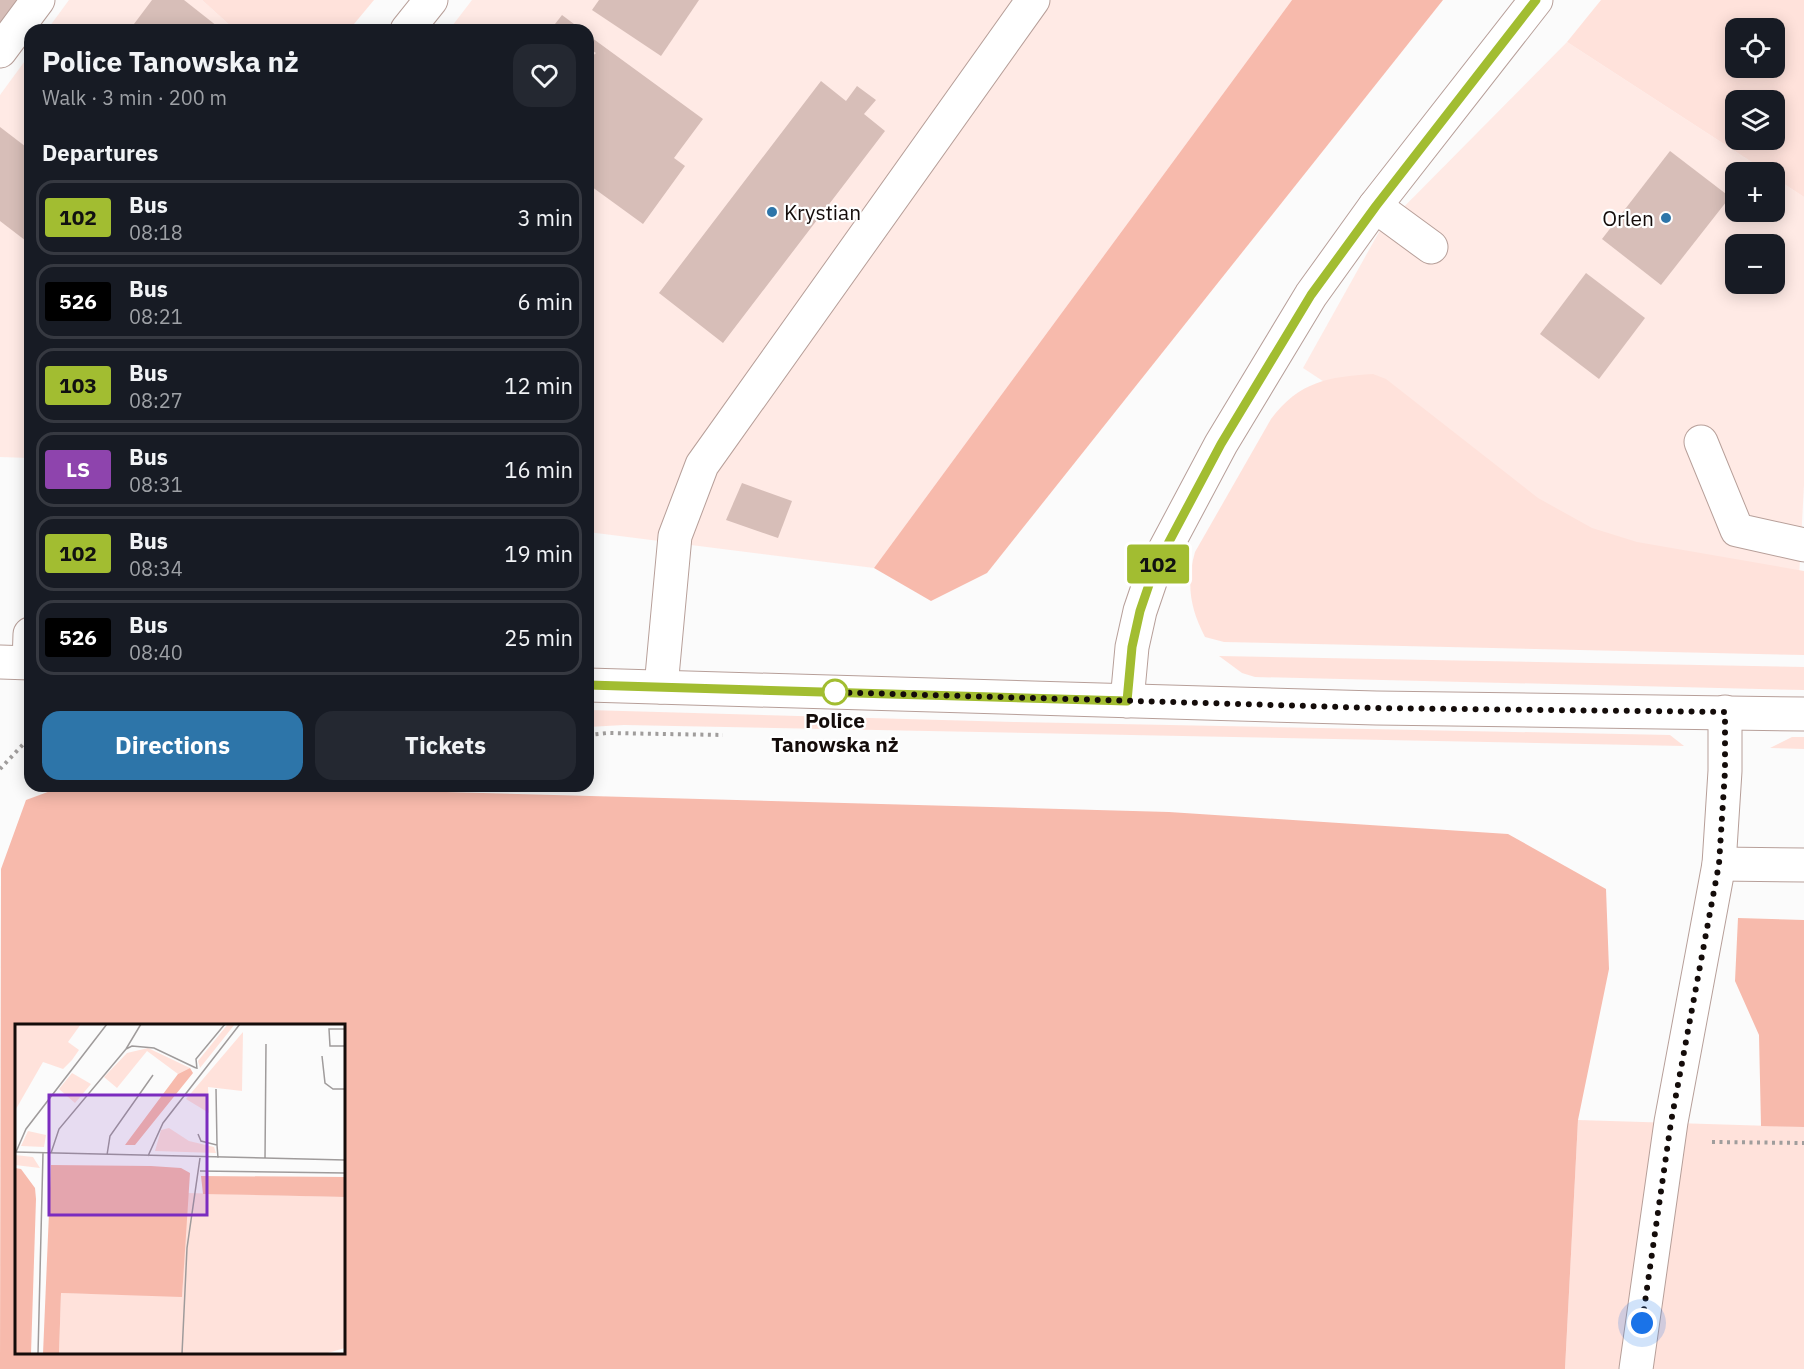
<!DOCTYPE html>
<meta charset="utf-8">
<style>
:root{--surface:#171b24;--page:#242831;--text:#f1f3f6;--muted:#9ea1a6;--line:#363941;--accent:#2d75a9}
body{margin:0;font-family:"IBM Plex Sans",sans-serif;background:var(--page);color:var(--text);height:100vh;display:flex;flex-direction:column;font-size:22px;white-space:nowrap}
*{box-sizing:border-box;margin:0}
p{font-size:20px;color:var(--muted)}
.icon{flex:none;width:33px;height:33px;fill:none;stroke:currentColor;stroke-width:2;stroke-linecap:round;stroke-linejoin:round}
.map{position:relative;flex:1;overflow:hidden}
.panel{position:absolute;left:24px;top:24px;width:570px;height:768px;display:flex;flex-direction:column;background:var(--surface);border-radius:18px;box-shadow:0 3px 15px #0003}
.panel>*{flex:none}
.badge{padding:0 12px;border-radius:4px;font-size:21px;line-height:39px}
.buttons{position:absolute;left:1725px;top:18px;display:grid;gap:12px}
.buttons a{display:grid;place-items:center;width:60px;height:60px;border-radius:12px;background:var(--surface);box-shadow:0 3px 15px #0003;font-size:30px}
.you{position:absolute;width:30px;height:30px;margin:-15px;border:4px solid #fff;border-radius:50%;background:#1a73e8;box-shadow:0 0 0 9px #1a73e833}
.map>.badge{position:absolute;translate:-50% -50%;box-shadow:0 0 0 3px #fff}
h2{padding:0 18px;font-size:22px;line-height:54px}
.round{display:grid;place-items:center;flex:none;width:63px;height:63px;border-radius:18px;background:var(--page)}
.summary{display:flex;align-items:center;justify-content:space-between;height:102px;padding:0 18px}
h1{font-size:28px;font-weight:700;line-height:45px}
.button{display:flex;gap:12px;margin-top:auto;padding:12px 18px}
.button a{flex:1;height:69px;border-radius:18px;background:var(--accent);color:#fff;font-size:24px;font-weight:700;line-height:69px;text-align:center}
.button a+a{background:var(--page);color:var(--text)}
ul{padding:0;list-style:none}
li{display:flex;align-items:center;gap:18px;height:75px;margin:0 12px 9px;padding:0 6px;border:3px solid var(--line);border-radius:18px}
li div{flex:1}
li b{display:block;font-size:22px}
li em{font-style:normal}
li .badge{min-width:66px;font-weight:700;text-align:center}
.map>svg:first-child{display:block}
.built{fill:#ffeae5;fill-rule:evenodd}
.green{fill:#ffe2db;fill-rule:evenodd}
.forest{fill:#f7baac;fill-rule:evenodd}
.building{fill:#d7beb8}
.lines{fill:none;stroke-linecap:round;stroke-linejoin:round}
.minor-casing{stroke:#b79f99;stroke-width:35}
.major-casing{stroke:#b79f99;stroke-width:35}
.path{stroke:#a09d9c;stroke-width:4;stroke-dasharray:3 4.5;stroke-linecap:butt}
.minor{stroke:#fff;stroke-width:33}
.major{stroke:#fff;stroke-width:33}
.line-casing{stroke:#fff;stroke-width:14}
.line{stroke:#a2bd31;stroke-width:9}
.walk{stroke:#140c0a;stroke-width:6;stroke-dasharray:0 10.8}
.poi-dot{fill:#2d75a9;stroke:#fff;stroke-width:2}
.stop-dot{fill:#fff;stroke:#a2bd31;stroke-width:3}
.labels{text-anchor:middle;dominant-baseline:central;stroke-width:4.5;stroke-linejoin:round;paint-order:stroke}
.poi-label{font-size:21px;fill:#140c0a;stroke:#fff;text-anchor:start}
.stop-label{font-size:21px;font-weight:bold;fill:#140c0a;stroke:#fff}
.inset-road{fill:none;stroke:#9f9b9b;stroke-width:1.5}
.view{fill:#7b2cbf;fill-opacity:0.15;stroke:#7b2cbf;stroke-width:3}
.inset-edge{fill:none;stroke:#140c0a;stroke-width:3}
</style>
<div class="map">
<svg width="1804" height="1369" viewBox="0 0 1804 1369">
<rect width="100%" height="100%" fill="#fbfbfb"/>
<g class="built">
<path d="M69 0H202L235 30H47Z"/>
<path d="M472 0H1292L874 568 588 532V30H449Z"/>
<path d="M1567 42 1767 172H1736V212H1774L1775 178 1804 197V485L1799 578 1564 540 1303 368 1379 232ZM1736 244H1774V284H1736Z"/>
<path d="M30 54V458L0 457V95Z"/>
</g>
<g class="green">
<path d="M202 0H374L349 30H235Z"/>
<path d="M1601 0H1804V197L1775 178 1774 172H1767L1567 42ZM1774 28V68H1736V28ZM1774 100V140H1736V100Z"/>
<path d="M1373 374 1386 379 1538 498 1592 528 1637 542 1804 571V655L1224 642 1205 637C1190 608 1186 584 1195 552L1271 419C1300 381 1328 377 1373 374Z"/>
<path d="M1219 656 1804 667V690L1255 677 1242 673Z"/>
<path d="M588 710 1014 722 1670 735 1684 746 624 725 588 727Z"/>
<path d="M1792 737H1804V749L1770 748Z"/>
<path d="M1578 1120 1804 1127V1369H1565Z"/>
</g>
<g class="forest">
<path d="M1292 0H1443L987 573 931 601 874 568Z"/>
<path d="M64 786H229L1169 812 1508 834 1606 889 1609 969 1578 1120 1565 1369H0L1 869 26 800ZM16 1026H344V1352H16Z"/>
<path d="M1738 918 1804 920V1127L1761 1126 1759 1035 1735 981Z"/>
</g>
<g class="building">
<path d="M0 0H19L0 24Z"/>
<path d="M152 0H184L222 30H142L134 24Z"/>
<path d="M599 0H699L661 56 592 10Z"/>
<path d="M562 15 582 30H564L555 24Z"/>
<path d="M588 35 703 119 674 158 685 166 643 224 588 184V60L596 53 588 48Z"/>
<path d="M821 81 846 101 857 86 876 100 864 114 885 131 723 343 659 293Z"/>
<path d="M0 127 30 150V244L0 221Z"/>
<path d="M1670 151 1730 197 1661 285 1602 239Z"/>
<path d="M1586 273 1645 318 1599 379 1540 334Z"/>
<path d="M742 483 792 501 778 538 726 520Z"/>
</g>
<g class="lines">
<defs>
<g id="minor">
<path d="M407 30 431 0"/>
<path d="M0 51 38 0"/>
<path d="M1375 206 1431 247"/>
<path d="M1701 442 1737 530 1804 545"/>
<path d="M29 663 30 634"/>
<path d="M661 687 675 536 702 465 1033 0"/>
<path d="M1127 701 1132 647 1140 611 1154 570 1221 444 1311 295 1375 206 1536 0"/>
<path d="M1719 864 1804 865"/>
<path d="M1636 1369 1671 1122 1719 864 1725 771V712"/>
</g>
<g id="major">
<path d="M0 662 30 663"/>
<path d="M588 685 1376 708 1804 714"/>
</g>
</defs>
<use href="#minor" class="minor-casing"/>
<use href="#major" class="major-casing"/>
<g class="path">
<path d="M588 735 607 733 723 735"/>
<path d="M0 769 30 737"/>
<path d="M1712 1142 1804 1143"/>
</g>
<use href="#minor" class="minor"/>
<use href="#major" class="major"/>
</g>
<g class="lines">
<defs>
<path id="line" d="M588 685 1127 701 1132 647 1140 611 1154 570 1221 444 1311 295 1376 206 1536 0"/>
</defs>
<use href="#line" class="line-casing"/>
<use href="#line" class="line"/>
<path class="walk" d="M835 692H826L1376 708 1725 712V771L1719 864 1671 1122 1642 1323"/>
</g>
<g class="poi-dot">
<circle cx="772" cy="212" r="6"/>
<circle cx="1666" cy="218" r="6"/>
</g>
<circle class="stop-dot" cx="835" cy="692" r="12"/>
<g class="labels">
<g class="poi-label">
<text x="784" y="212">Krystian</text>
<text x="1654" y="218" text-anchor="end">Orlen</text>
</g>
<g class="stop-label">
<text x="835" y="720">Police<tspan x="835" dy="24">Tanowska nż</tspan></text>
</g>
</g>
<g transform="translate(15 1024)">
<rect width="330" height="330" fill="#fbfbfb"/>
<path d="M0 0H66L53 18 64 26 57 36 48 45 28 38 1 85ZM213 0H220L185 44 183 37ZM228 8 227 67 193 63 194 89 171 75ZM133 24 175 44 163 50 132 27 102 64 89 53 112 29ZM57 49 76 60 60 79 44 65ZM154 104 174 117 199 123 201 129 140 127 146 106ZM13 107 31 111 29 123 6 122ZM0 131 18 133 25 144 0 141ZM172 169 330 173V324L309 330H44L46 269 167 272Z" fill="#ffe2db"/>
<path d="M175 44 178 49 120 121H110L163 50ZM36 141 136 142 166 144 175 149 167 273 46 269 44 330H28ZM0 144 6 145 20 164 21 175 16 330H0ZM186 152 330 153V173L188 170Z" fill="#f7baac"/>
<path class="inset-road" d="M330 5H314L315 22H330M111 25 117 22 139 24 181 44M307 32 310 59 318 65H330M182 45 181 35 210 0M201 65 202 121M183 110 186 117 202 121 203 134M0 128 330 136M1 128 11 105 92 0M36 129 44 105 111 25 126 0M92 131 95 112 138 51M133 132 148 99 225 0M250 135 251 20M185 147 330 149M23 330 28 129M167 330 172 224 185 134"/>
<path class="view" d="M34 71H192V191H34Z"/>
<rect width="330" height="330" class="inset-edge"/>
</g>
</svg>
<div class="buttons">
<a><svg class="icon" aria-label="locate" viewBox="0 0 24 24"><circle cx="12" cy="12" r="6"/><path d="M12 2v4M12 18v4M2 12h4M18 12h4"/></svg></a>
<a><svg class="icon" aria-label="layers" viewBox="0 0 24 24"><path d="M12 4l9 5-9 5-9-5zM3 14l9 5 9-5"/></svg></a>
<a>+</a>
<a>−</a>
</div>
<div class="you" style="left:1642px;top:1323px"></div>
<b class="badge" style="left:1158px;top:564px;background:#a2bd31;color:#111">102</b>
<section class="panel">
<div class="summary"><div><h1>Police Tanowska nż</h1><p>Walk · 3 min · 200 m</p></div><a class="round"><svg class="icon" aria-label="heart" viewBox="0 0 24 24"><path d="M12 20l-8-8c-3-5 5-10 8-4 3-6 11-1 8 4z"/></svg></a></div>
<h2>Departures</h2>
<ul>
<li><span class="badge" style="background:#a2bd31;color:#111">102</span><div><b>Bus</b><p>08:18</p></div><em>3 min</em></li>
<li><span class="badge" style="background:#000;color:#fff">526</span><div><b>Bus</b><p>08:21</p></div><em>6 min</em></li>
<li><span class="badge" style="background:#a2bd31;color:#111">103</span><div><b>Bus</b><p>08:27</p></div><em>12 min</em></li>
<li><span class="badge" style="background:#8e44ad;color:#fff">LS</span><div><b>Bus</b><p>08:31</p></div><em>16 min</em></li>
<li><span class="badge" style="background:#a2bd31;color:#111">102</span><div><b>Bus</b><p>08:34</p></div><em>19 min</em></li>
<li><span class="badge" style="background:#000;color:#fff">526</span><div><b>Bus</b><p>08:40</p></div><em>25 min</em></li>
</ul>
<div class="button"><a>Directions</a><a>Tickets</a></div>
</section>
</div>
